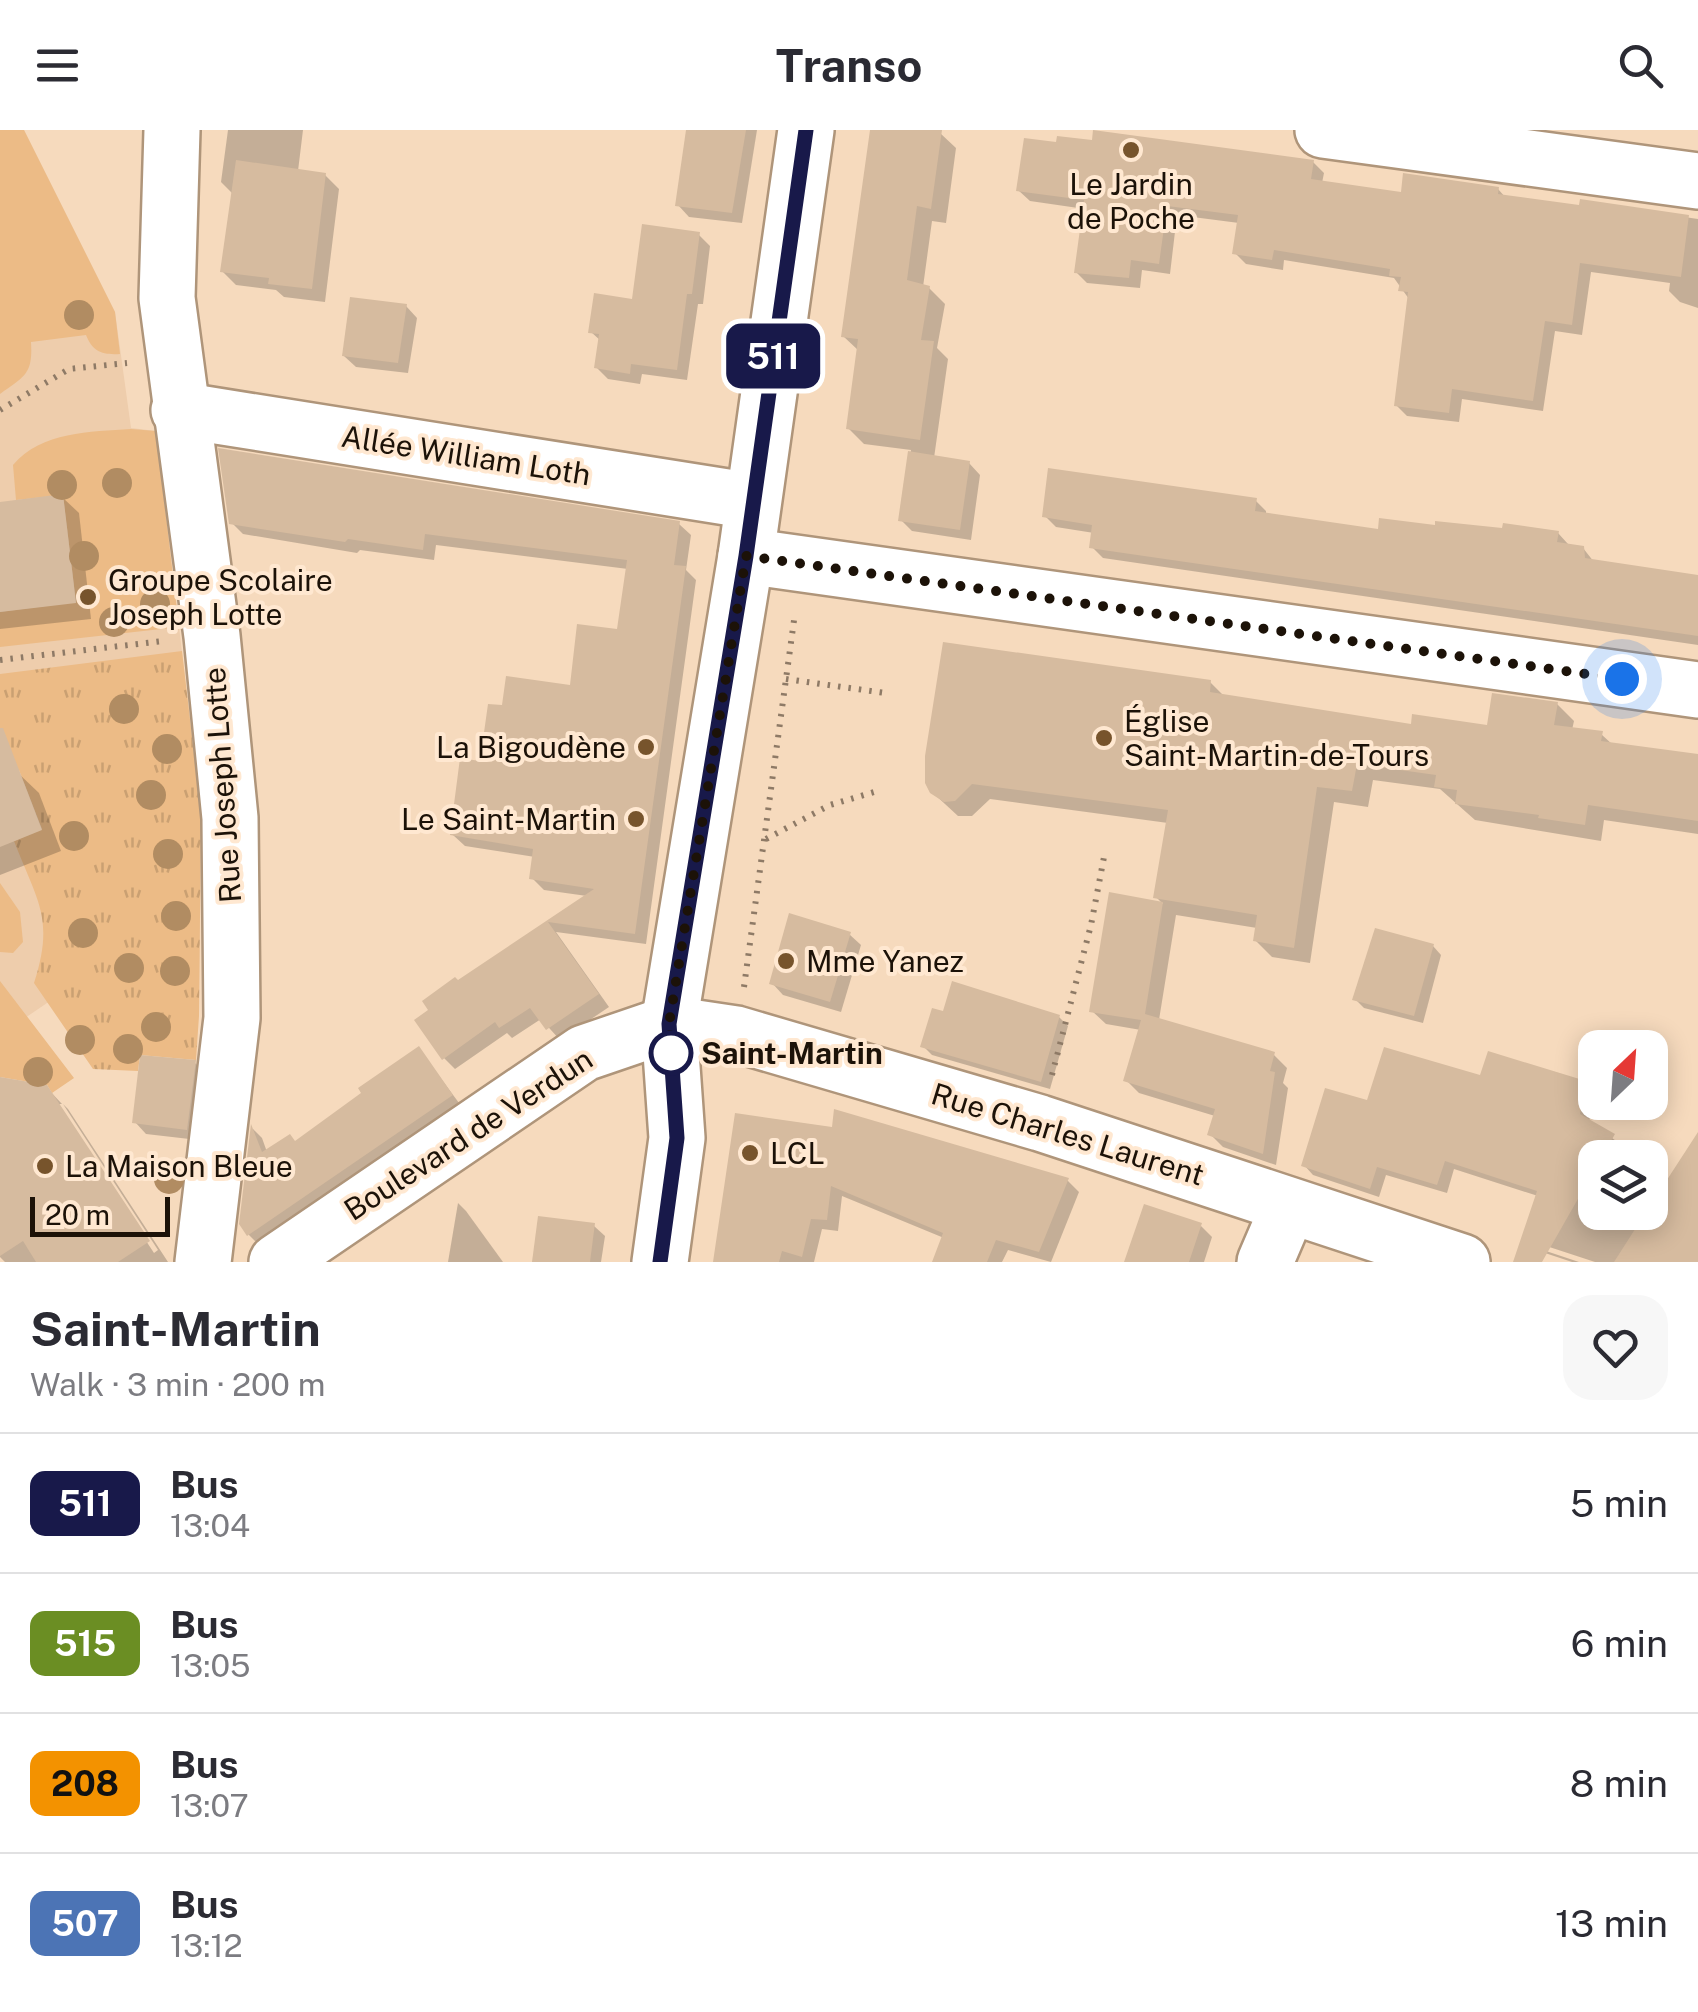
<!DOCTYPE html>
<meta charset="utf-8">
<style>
:root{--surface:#fff;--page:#f7f7f7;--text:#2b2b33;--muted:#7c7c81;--line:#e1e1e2}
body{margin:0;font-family:"Public Sans",sans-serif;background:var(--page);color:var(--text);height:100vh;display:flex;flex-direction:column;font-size:38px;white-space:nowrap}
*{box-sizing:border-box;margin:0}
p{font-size:32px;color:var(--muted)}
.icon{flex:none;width:55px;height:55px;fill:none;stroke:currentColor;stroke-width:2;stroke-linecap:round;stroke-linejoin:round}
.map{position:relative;height:1132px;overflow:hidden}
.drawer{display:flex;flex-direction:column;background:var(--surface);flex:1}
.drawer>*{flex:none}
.badge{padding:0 20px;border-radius:15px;font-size:35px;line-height:65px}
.needle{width:65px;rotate:25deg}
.tools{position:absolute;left:1578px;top:900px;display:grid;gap:20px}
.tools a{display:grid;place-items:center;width:90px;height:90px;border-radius:20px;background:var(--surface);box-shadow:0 5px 25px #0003;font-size:50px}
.scale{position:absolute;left:30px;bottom:25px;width:140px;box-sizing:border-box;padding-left:10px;border:5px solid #1c1208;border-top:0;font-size:28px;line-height:35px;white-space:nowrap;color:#1c1208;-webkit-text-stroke:8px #ffe8d1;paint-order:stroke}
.you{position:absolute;width:50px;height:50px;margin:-25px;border:8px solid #fff;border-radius:50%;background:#1a73e8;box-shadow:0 0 0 15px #1a73e833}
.map>.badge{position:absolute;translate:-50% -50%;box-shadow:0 0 0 5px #fff}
.round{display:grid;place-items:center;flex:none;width:105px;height:105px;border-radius:30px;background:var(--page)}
.overview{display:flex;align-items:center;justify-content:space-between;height:170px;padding:0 30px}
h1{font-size:48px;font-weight:700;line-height:75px}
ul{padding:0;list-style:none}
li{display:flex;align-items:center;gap:30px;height:140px;padding:0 30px;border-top:2px solid var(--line)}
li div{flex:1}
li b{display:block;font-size:38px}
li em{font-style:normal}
li .badge{min-width:110px;font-weight:700;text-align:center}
header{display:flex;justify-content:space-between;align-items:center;height:130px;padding:0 30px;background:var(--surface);font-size:45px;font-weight:700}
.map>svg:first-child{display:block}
.built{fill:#eecdac}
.green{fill:#ecbb86}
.park{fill:url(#park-tufts)}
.shadow{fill:#0003}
.building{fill:#d6bb9f}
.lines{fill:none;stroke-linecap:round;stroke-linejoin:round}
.minor-casing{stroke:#af957a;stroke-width:60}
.major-casing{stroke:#af957a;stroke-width:60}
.path{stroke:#8e7a66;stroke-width:6;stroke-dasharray:2.5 8;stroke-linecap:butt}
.minor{stroke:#fff;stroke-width:55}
.major{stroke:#fff;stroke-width:55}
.tree{fill:#b18c62}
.line-casing{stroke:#fff;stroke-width:22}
.line{stroke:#18194a;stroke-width:15}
.walk{stroke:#1c1208;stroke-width:10;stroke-dasharray:0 18}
.poi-dot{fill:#77542c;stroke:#ffe8d1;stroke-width:4}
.stop-dot{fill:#fff;stroke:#18194a;stroke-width:5}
.labels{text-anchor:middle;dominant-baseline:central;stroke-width:8;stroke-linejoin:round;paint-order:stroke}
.poi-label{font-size:30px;fill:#1c1208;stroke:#ffe8d1;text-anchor:start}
.street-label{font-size:30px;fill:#1c1208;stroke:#ffe8d1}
.stop-label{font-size:30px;font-weight:bold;fill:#1c1208;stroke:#ffe8d1;text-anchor:start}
</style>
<header><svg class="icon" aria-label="menu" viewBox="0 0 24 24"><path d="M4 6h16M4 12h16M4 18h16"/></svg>Transo<svg class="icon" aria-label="search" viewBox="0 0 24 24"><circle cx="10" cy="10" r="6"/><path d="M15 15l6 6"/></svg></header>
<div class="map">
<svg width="1698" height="1132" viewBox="0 0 1698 1132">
<defs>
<pattern id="park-tufts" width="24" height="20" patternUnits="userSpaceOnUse" patternTransform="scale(2.5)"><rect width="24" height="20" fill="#ecbb86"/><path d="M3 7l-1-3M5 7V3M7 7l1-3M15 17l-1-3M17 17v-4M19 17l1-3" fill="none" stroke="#caa072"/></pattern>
</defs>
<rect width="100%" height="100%" fill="#f6dabd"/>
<path class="built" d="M0 0H24L115 182 131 298 156 301 201 684 199 886 47 873 0 905Z"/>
<g class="green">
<path d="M0 0H24L115 182 120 224C102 225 93 222 86 205L31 212C33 244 25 246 0 264Z"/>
<path d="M131 299 156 301 179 497 0 517V482L76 472 63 365 16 370 13 335C42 301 90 302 131 299Z"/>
<path d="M0 753 20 782 23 812 13 823 0 822Z"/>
<path d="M0 851 74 948 52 963 47 955 0 947Z"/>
</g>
<path class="park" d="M182 521 201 684 199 886 196 930 140 925 138 941 93 939 34 853C55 788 37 771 14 711L42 699 19 640 0 647V544Z"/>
<g class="shadow">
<path d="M228 0H303L298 41 325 45 339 59 325 172 284 167 276 160 236 155 222 141 233 64 221 52Z"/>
<path d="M688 0H757L742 93 689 87 678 75Z"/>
<path d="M873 0 940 3 956 18 946 93 932 91 923 157 929 158 945 174 937 218 948 229 934 328 969 333 980 345 971 410 912 401 901 390 911 320 864 314 848 298 859 221 843 206Z"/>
<path d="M1313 32 1324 43 1322 53 1403 65 1498 59 1506 68 1581 78 1582 72 1698 89V178L1680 172 1669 161 1670 153 1591 142 1582 205 1555 201 1543 281 1462 269 1459 292 1407 286 1396 275 1409 169 1394 148 1284 130 1283 140 1246 134 1235 123 1239 93 1177 85 1170 144 1142 140 1140 158 1087 153 1076 142 1085 79 1030 71 1018 60Z"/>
<path d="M699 105 710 116 703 174H698L687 250 642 244 640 254 608 249 597 238 601 211 591 202 634 172Z"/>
<path d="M406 176 417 188 408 243 356 237 344 226Z"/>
<path d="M62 367 79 383 91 489 0 499V374Z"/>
<path d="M1255 370 1266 381V385L1381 402 1438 398 1558 403 1568 414 1583 418 1594 432 1698 447V515L1103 428 1092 417 1094 403 1056 397 1045 386Z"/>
<path d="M231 392 679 394 691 405 686 440 696 450 646 814 556 802 609 877 560 910 541 889 512 908 507 903 455 939 444 928 432 881 426 872 587 766 544 760 532 748 535 727 465 716 453 705 482 634 572 558 619 502 628 439 436 415 434 430 360 420 357 423 243 404Z"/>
<path d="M1210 552 1225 567 1413 597H1489L1557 574 1574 591 1572 600 1601 604 1613 615 1698 627V704L1604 690 1601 711 1475 690 1440 659 1373 650 1368 677 1334 672 1310 833 1272 827 1255 810 1257 798 1176 785 1159 890 1274 925 1287 938 1283 953 1288 958 1276 1035 1223 1017 1210 1004 1215 986 1139 963 1126 950 1141 900 1106 894 1092 881 1111 765 1163 774 1156 767 1168 693 990 669 972 686H958L932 662Z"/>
<path d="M18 643 39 663 61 721 0 745V650Z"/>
<path d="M849 804 861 815 841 882 783 865 772 853Z"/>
<path d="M1433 816 1441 825 1423 893 1364 878 1355 869Z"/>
<path d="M1059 887 1068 896 1050 959 932 925 923 916Z"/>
<path d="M419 919 462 977 260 1116 249 1105 253 999 262 1008 267 1022 296 1014Z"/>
<path d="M1386 920 1482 948 1490 924 1585 953 1594 962 1589 992 1622 1015 1616 1028H1595V1082H1650V1059L1660 1065 1680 1034 1698 1046V1132H1595L1531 1111V1116L1579 1132H1572L1533 1119 1523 1110 1538 1066 1454 1039 1447 1063 1386 1045 1379 1067 1313 1045 1304 1035 1327 961 1369 973Z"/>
<path d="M194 932 206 944 198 1010 146 1004 135 992Z"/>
<path d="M0 949 46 957 62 974H56L154 1123 158 1120 63 974 68 979 168 1132H5L0 1127Z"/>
<path d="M737 986 1068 1051 1079 1062 1051 1132 1008 1120 1002 1132H935L944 1108 842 1066 838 1101 822 1099 814 1132H716Z"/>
<path d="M458 1073 466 1081 503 1132H448Z"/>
<path d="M594 1096 605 1106 601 1132H535Z"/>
<path d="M1201 1096 1212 1107 1204 1132H1126Z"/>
</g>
<g class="building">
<path d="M686 0H746L732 83 675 76Z"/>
<path d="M870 0H942L931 79 917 76 907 150 930 156 921 210 934 211 920 310 846 299 858 209 841 207Z"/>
<path d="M1093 0 1314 30 1311 49 1401 62 1403 43 1499 57 1498 64 1579 75 1580 69 1689 85 1681 147 1580 133 1572 195 1545 191 1533 271 1452 259 1449 283 1394 276 1408 162 1398 161 1401 147 1389 146 1390 139 1274 120 1272 130 1232 124 1238 85 1167 76 1159 134 1131 130 1129 148 1074 143 1084 70 1016 61 1024 8 1056 12 1057 6 1092 10Z"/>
<path d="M236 30 326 43 312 159 268 154 269 148 220 142Z"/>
<path d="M642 94 700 102 692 164H687L677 240 631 234 630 244 594 238 599 204 588 203 594 163 632 169Z"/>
<path d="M350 167 407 174 398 233 342 226Z"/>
<path d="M218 318 680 391 674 435 686 436 635 804 548 792 599 864 546 900 530 878 499 898 495 892 442 930 414 890 428 880 422 871 455 847 458 850 594 759 529 749 533 719 450 705 460 628 480 631 488 574 502 575 506 546 570 555 577 494 617 499 627 430 425 404 423 420 348 409 345 412 229 394Z"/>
<path d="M908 321 970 331 960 400 898 391Z"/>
<path d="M1048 338 1257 368 1255 381 1378 399 1379 388 1435 395V391L1502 398 1503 393 1559 401 1557 412 1584 416 1585 428 1698 445V506L1089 418 1092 395 1042 387Z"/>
<path d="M63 364 76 473 0 482V372Z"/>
<path d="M943 512 1211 550 1210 562 1411 594 1412 584 1487 595 1492 563 1558 572 1554 595 1603 601 1601 611 1698 624V691L1588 675 1585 695 1538 688 1539 685 1455 674 1457 660 1434 657 1436 645 1357 634 1352 661 1317 657 1294 818 1253 811 1257 785 1153 768 1168 680 972 654 955 671 944 672 930 663 925 653V626Z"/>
<path d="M0 598H3L42 700 0 717Z"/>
<path d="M1109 762 1163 772 1145 884 1275 922 1270 941 1275 942 1263 1024 1207 1005 1215 979 1123 951 1141 890 1089 882Z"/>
<path d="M789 783 851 802 830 872 769 854Z"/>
<path d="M1375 798 1434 814 1414 886 1352 870Z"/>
<path d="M952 851 1060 885 1041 952 920 917 932 878 943 881Z"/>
<path d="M419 916 453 965 247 1106 239 1094 251 994 262 1022 290 1004 295 1011 361 963 358 958Z"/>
<path d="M1384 917 1480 945 1488 921 1586 951 1580 984 1615 1004 1601 1028H1595V1039L1542 1132H1513L1537 1061 1445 1031 1437 1055 1377 1037 1370 1059 1301 1036 1325 958 1367 970Z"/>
<path d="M140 925 196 930 187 1000 132 993Z"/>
<path d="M0 947 47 955 150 1111 118 1132H36L23 1111 0 1126Z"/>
<path d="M834 979 1069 1048 1039 1122 996 1110 987 1132H932L943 1103 831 1056 827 1090 811 1089 802 1127 782 1121 779 1132H713L735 983 832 997Z"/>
<path d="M1698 1002V1132H1614L1646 1082H1650V1076Z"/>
<path d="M1144 1074 1202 1093 1189 1132H1124Z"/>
<path d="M538 1086 595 1093 590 1132H532Z"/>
</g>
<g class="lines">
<defs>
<g id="minor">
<path d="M172 0 167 168 212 506 230 688 232 888 203 1132"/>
<path d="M1323 0 1698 51"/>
<path d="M179 280 752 371"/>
<path d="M746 426 1698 560"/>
<path d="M669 894 736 904 1040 993 1462 1132"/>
<path d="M1265 1132 1289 1076"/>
</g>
<g id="major">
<path d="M277 1132 584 923 669 894"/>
<path d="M660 1132 677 1008 669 894 746 426 806 0"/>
</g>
</defs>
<use href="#minor" class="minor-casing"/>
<use href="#major" class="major-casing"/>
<g class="path">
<path d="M0 280 69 239 127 233"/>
<path d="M0 530 163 511"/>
<path d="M786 549 885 563"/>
<path d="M766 709 830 675 874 662"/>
<path d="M744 857 795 483"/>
<path d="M1052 945 1091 795 1104 727"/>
</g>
<use href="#minor" class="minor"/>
<use href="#major" class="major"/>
</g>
<g class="tree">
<circle cx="79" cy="185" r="15"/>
<circle cx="117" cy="353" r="15"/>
<circle cx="62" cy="355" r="15"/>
<circle cx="84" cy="426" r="15"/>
<circle cx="155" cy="474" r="15"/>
<circle cx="114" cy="492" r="15"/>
<circle cx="124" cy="579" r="15"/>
<circle cx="167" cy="619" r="15"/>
<circle cx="151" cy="665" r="15"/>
<circle cx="74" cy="706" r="15"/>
<circle cx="168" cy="724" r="15"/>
<circle cx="176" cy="786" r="15"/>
<circle cx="83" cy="803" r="15"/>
<circle cx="129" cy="838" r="15"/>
<circle cx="175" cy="841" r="15"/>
<circle cx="156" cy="897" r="15"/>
<circle cx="80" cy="910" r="15"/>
<circle cx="128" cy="919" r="15"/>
<circle cx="38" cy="942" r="15"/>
<circle cx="169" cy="1049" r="15"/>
</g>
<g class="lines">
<defs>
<path id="line" d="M660 1132 677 1008 669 894 746 426 806 0"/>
</defs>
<use href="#line" class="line-casing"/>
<use href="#line" class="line"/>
<path class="walk" d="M671 923 672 932 669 894 746 426 1622 549"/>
</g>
<g class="poi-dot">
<circle cx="1131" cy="20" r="10"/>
<circle cx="88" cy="467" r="10"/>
<circle cx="1104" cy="608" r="10"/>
<circle cx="646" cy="617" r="10"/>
<circle cx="636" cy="689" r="10"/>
<circle cx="786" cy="831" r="10"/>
<circle cx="750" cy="1023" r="10"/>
<circle cx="45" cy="1036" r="10"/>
</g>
<circle class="stop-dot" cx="671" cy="923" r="20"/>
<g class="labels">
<g class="poi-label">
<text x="1131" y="54" text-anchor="middle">Le Jardin<tspan x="1131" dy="34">de Poche</tspan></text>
<text x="108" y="450">Groupe Scolaire<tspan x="108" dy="34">Joseph Lotte</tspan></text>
<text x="1124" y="591">Église<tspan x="1124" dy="34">Saint-Martin-de-Tours</tspan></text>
<text x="626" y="617" text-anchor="end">La Bigoudène</text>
<text x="616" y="689" text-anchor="end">Le Saint-Martin</text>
<text x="806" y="831">Mme Yanez</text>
<text x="770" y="1023">LCL</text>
<text x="65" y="1036">La Maison Bleue</text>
</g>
<g class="street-label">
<text transform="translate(466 325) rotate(9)">Allée William Loth</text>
<text transform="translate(222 655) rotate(-94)">Rue Joseph Lotte</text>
<text transform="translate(468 1004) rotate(-33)">Boulevard de Verdun</text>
<text transform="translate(1068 1004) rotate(17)">Rue Charles Laurent</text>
</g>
<g class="stop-label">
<text x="701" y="923">Saint-Martin</text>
</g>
</g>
</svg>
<div class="tools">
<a><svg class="needle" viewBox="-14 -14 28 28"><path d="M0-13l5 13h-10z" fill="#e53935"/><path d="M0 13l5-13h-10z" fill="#7c7c81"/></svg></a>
<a><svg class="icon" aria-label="layers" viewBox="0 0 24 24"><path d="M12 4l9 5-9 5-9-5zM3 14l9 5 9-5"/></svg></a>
</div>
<div class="scale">20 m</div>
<div class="you" style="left:1622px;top:549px"></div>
<b class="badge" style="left:773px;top:226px;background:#18194a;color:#fff">511</b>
</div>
<section class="drawer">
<div class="overview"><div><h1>Saint-Martin</h1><p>Walk · 3 min · 200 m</p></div><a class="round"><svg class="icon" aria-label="heart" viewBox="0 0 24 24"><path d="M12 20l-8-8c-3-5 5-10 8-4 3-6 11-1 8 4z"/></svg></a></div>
<ul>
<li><span class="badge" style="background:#18194a;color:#fff">511</span><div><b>Bus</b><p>13:04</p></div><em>5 min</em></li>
<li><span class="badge" style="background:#6b8e23;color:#fff">515</span><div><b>Bus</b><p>13:05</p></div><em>6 min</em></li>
<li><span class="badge" style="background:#f39200;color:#111">208</span><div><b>Bus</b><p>13:07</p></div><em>8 min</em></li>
<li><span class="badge" style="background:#4c74b5;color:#fff">507</span><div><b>Bus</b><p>13:12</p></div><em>13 min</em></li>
</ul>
</section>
